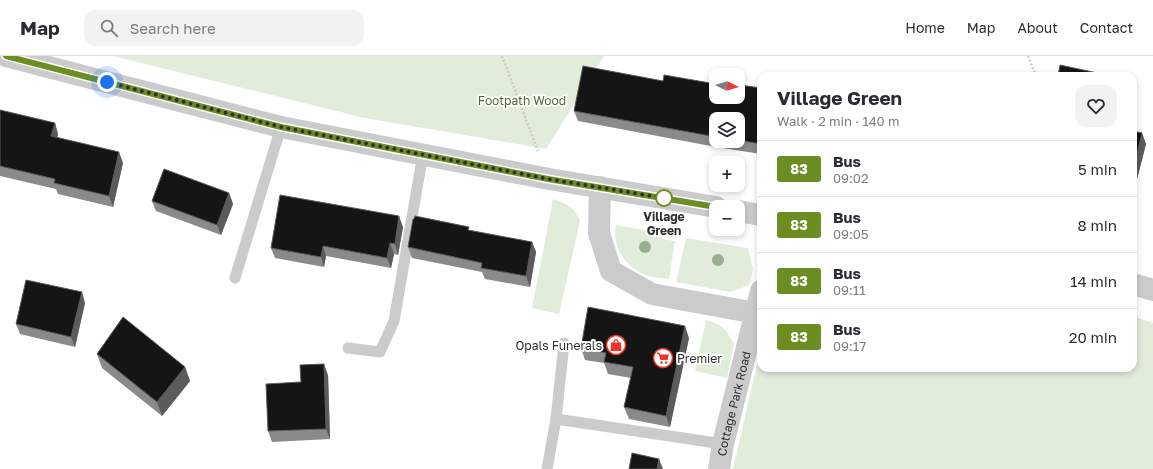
<!DOCTYPE html>
<meta charset="utf-8">
<style>
:root{--surface:#fff;--page:#f2f2f3;--text:#2b2b33;--muted:#7c7c81;--line:#e1e1e2}
body{margin:0;font-family:"Golos Text",sans-serif;background:var(--page);color:var(--text);height:100vh;display:flex;flex-direction:column;font-size:15px;white-space:nowrap}
*{box-sizing:border-box;margin:0}
p{font-size:13px;color:var(--muted)}
.icon{flex:none;width:22px;height:22px;fill:none;stroke:currentColor;stroke-width:2;stroke-linecap:round;stroke-linejoin:round}
.map{position:relative;flex:1;overflow:hidden}
.panel{position:absolute;left:757px;top:16px;width:380px;height:300px;display:flex;flex-direction:column;background:var(--surface);border-radius:12px;box-shadow:0 2px 6px #0003}
.panel>*{flex:none}
.badge{padding:0 8px;border-radius:3px;font-size:14px;line-height:26px}
.needle{width:26px;rotate:95deg}
.tools{position:absolute;left:709px;top:12px;display:grid;gap:8px}
.tools a{display:grid;place-items:center;width:36px;height:36px;border-radius:8px;background:var(--surface);box-shadow:0 2px 6px #0003;font-size:20px}
.you{position:absolute;width:20px;height:20px;margin:-10px;border:3px solid #fff;border-radius:50%;background:#1a73e8;box-shadow:0 0 0 6px #1a73e833}
.map>.badge{position:absolute;translate:-50% -50%;box-shadow:0 0 0 2px #fff}
.round{display:grid;place-items:center;flex:none;width:42px;height:42px;border-radius:12px;background:var(--page)}
.summary{display:flex;align-items:center;justify-content:space-between;height:68px;padding:0 20px}
h1{font-size:19px;font-weight:700;line-height:30px}
ul{padding:0;list-style:none}
li{display:flex;align-items:center;gap:12px;height:56px;padding:0 20px;border-top:1px solid var(--line)}
li div{flex:1}
li b{display:block;font-size:15px}
li em{font-style:normal}
li .badge{min-width:44px;font-weight:700;text-align:center}
header{display:flex;align-items:center;gap:24px;box-sizing:border-box;height:56px;padding:0 20px;background:var(--surface);border-bottom:1px solid var(--line)}
header strong{font-size:19px}
nav{display:flex;gap:22px;margin-inline-start:auto;font-size:14px}
.search{width:280px;height:36px;background:var(--page);display:flex;align-items:center;gap:10px;box-sizing:border-box;padding:0 14px;border-radius:12px;color:var(--muted);font-size:15px}
.map>svg:first-child{display:block}
.green{fill:#e2ecdb}
.lines{fill:none;stroke-linecap:round;stroke-linejoin:round}
.path{stroke:#cbcbcb;stroke-width:2.5;stroke-dasharray:2 2;stroke-linecap:butt}
.service{stroke:#cbcbcb;stroke-width:11}
.minor{stroke:#cbcbcb;stroke-width:22}
.tree{fill:#9bae92}
.wall{fill:#8a8a8a;fill-rule:evenodd}
.shaded-wall{fill:#5b5b5b}
.building{fill:#151515;stroke:#5b5b5b}
.line-casing{stroke:#fff;stroke-width:9}
.line{stroke:#6b8e23;stroke-width:6}
.walk{stroke:#2e2e2e;stroke-width:4;stroke-dasharray:0 7.2}
.stop-dot{fill:#fff;stroke:#6b8e23;stroke-width:2}
.labels{text-anchor:middle;dominant-baseline:central;stroke-width:4;stroke-linejoin:round;paint-order:stroke}
.park-label{font-size:12px;fill:#4a6c39;stroke:#fff}
.stop-label{font-size:12px;font-weight:bold;fill:#2e2e2e;stroke:#fff}
.poi-label{font-size:12px;fill:#2e2e2e;stroke:#fff;text-anchor:end}
.street-label{font-size:12px;fill:#2e2e2e;stroke:#fff}
</style>
<header>
<strong>Map</strong>
<div class="search"><svg class="icon" aria-label="search" viewBox="0 0 24 24"><circle cx="10" cy="10" r="6"/><path d="M15 15l6 6"/></svg>Search here</div>
<nav><a>Home</a><a>Map</a><a>About</a><a>Contact</a></nav>
</header>
<div class="map">
<svg width="1153" height="413" viewBox="0 0 1153 413">
<rect width="100%" height="100%" fill="#fff"/>
<g class="green">
<path d="M113 0H604L546 93 365 62Z"/>
<path d="M553 143C567 148 574 151 580 165L559 258 532 252Z"/>
<path d="M616 169 662 177V183L675 185 669 223C660 222 648 221 641 217 623 208 612 189 616 169Z"/>
<path d="M686 182 748 192 753 213 750 229 730 236 676 226Z"/>
<path d="M1133 260 1153 267V413H733L761 291V312H1133Z"/>
<path d="M706 264C723 269 725 272 734 288L727 322 695 315Z"/>
</g>
<g class="lines">
<g class="path">
<path d="M502 0 538 95"/>
<path d="M1028 0 1036 20"/>
</g>
<g class="service">
<path d="M235 222 281 71"/>
<path d="M348 292 380 296 394 265 423 98"/>
<path d="M556 363 723 388"/>
<path d="M547 413 556 363 564 287"/>
</g>
<g class="minor">
<path d="M6 0 281 71 549 123 716 151"/>
<path d="M600 131 599 177 611 215 652 238 756 257"/>
<path d="M738 155 761 159"/>
<path d="M1133 228 1153 234"/>
<path id="s1" d="M719 413 723 388 761 235"/>
</g>
</g>
<g class="tree">
<circle cx="645" cy="191" r="6"/>
<circle cx="718" cy="204" r="6"/>
</g>
<g class="wall">
<path d="M761 32V98L716 91 578 65 574 55 716 41ZM716 63H738V85H716Z"/>
<path d="M0 54 55 67 58 78 57 82 123 107 113 151 58 138 56 133 0 120Z"/>
<path d="M1133 75 1142 77 1146 88 1135 131H1133Z"/>
<path d="M229 137 233 148 221 179 156 155 152 145Z"/>
<path d="M403 171 398 199 394 198 391 212 326 200 324 211 275 202 271 192Z"/>
<path d="M470 175 532 186 536 196 530 231 485 223 482 216 412 202 408 191Z"/>
<path d="M85 247 75 291 20 278 16 268Z"/>
<path d="M689 282 670 371 629 363 624 351 631 322 608 318 604 307 585 304 581 292Z"/>
<path d="M97 298 185 311 190 325 162 360 102 312Z"/>
<path d="M328 319 330 383 272 386 268 375 301 326Z"/>
</g>
<g class="shaded-wall">
<path d="M55 67 58 78 55 91 51 80Z"/>
<path d="M1142 77 1146 88 1135 131 1133 125V115Z"/>
<path d="M119 96 123 107 113 151 109 140Z"/>
<path d="M229 137 233 148 221 179 217 169Z"/>
<path d="M399 160 403 171 398 199 395 188Z"/>
<path d="M532 186 536 196 530 231 526 220Z"/>
<path d="M390 187 394 198 391 212 387 202Z"/>
<path d="M323 190 326 200 324 211 321 201Z"/>
<path d="M82 236 85 247 75 291 71 281Z"/>
<path d="M685 270 689 282 670 371 666 360Z"/>
<path d="M324 308 328 319 330 383 326 373Z"/>
<path d="M185 311 190 325 162 360 157 346Z"/>
<path d="M659 403 663 413H657Z"/>
</g>
<g class="building">
<path d="M1060 9 1102 18V20H1058Z"/>
<path d="M583 10 663 25 664 19 716 28V41H738V32H739L740 29 761 32V88L738 84V63H716V81L574 55Z"/>
<path d="M0 54 55 67 51 80 119 96 109 140 54 127 55 123 0 110Z"/>
<path d="M1133 75 1142 77 1133 115Z"/>
<path d="M164 113 229 137 217 169 152 145Z"/>
<path d="M280 139 399 160 395 188 390 187 387 202 323 190 321 201 271 192Z"/>
<path d="M415 160 469 171 468 174 532 186 526 220 481 212 482 207 408 191 413 163H414Z"/>
<path d="M26 224 82 236 71 281 16 268Z"/>
<path d="M588 251 685 270 666 360 624 351 633 311 604 306 606 297 581 292Z"/>
<path d="M123 261 185 311 157 346 97 298Z"/>
<path d="M324 308 326 373 268 375 266 328 301 326 300 309Z"/>
<path d="M632 397 659 403 657 413H629Z"/>
</g>
<g class="lines">
<defs>
<path id="line" d="M6 0 281 71 548 123 716 151"/>
</defs>
<use href="#line" class="line-casing"/>
<use href="#line" class="line"/>
<path class="walk" d="M107 26 281 71 548 123 664 142"/>
</g>
<defs>
<symbol id="shop-ring" viewBox="-11 -11 22 22"><circle r="9.5" fill="#fff" stroke="#ee3527" stroke-width="1.5"/><path d="M-5-2.5h2.3a2.7 3.5 0 0 1 5.4 0H5L5.5 6h-11ZM-1.5-2.5h3a1.5 2.3 0 0 0-3 0Z" fill="#ee3527"/></symbol>
<symbol id="supermarket-ring" viewBox="-11 -11 22 22"><circle r="9.5" fill="#fff" stroke="#ee3527" stroke-width="1.5"/><path d="M-6-5.5h2.5l.6 2H6L4.5 2H-2.5L-4.4-4H-6ZM-1.5 3.2a1.3 1.3 0 1 0 .1 0ZM3 3.2a1.3 1.3 0 1 0 .1 0Z" fill="#ee3527"/></symbol>
</defs>
<g fill-rule="evenodd">
<use href="#shop-ring" x="605" y="278" width="22" height="22"/>
<use href="#supermarket-ring" x="652" y="291" width="22" height="22"/>
</g>
<circle class="stop-dot" cx="664" cy="142" r="8"/>
<g class="labels">
<g class="park-label">
<text x="522" y="44">Footpath Wood</text>
</g>
<g class="stop-label">
<text x="664" y="160">Village<tspan x="664" dy="14">Green</tspan></text>
</g>
<g class="poi-label">
<text x="602" y="289">Opals Funerals</text>
<text x="677" y="302" text-anchor="start">Premier</text>
</g>
<g class="street-label">
<text stroke="none"><textPath href="#s1" startOffset="67">Cottage Park Road</textPath></text>
</g>
</g>
</svg>
<div class="tools">
<a><svg class="needle" viewBox="-14 -14 28 28"><path d="M0-13l5 13h-10z" fill="#e53935"/><path d="M0 13l5-13h-10z" fill="#7c7c81"/></svg></a>
<a><svg class="icon" aria-label="layers" viewBox="0 0 24 24"><path d="M12 4l9 5-9 5-9-5zM3 14l9 5 9-5"/></svg></a>
<a>+</a>
<a>−</a>
</div>
<div class="you" style="left:107px;top:26px"></div>
<section class="panel">
<div class="summary"><div><h1>Village Green</h1><p>Walk · 2 min · 140 m</p></div><a class="round"><svg class="icon" aria-label="heart" viewBox="0 0 24 24"><path d="M12 20l-8-8c-3-5 5-10 8-4 3-6 11-1 8 4z"/></svg></a></div>
<ul>
<li><span class="badge" style="background:#6b8e23;color:#fff">83</span><div><b>Bus</b><p>09:02</p></div><em>5 min</em></li>
<li><span class="badge" style="background:#6b8e23;color:#fff">83</span><div><b>Bus</b><p>09:05</p></div><em>8 min</em></li>
<li><span class="badge" style="background:#6b8e23;color:#fff">83</span><div><b>Bus</b><p>09:11</p></div><em>14 min</em></li>
<li><span class="badge" style="background:#6b8e23;color:#fff">83</span><div><b>Bus</b><p>09:17</p></div><em>20 min</em></li>
</ul>
</section>
</div>
